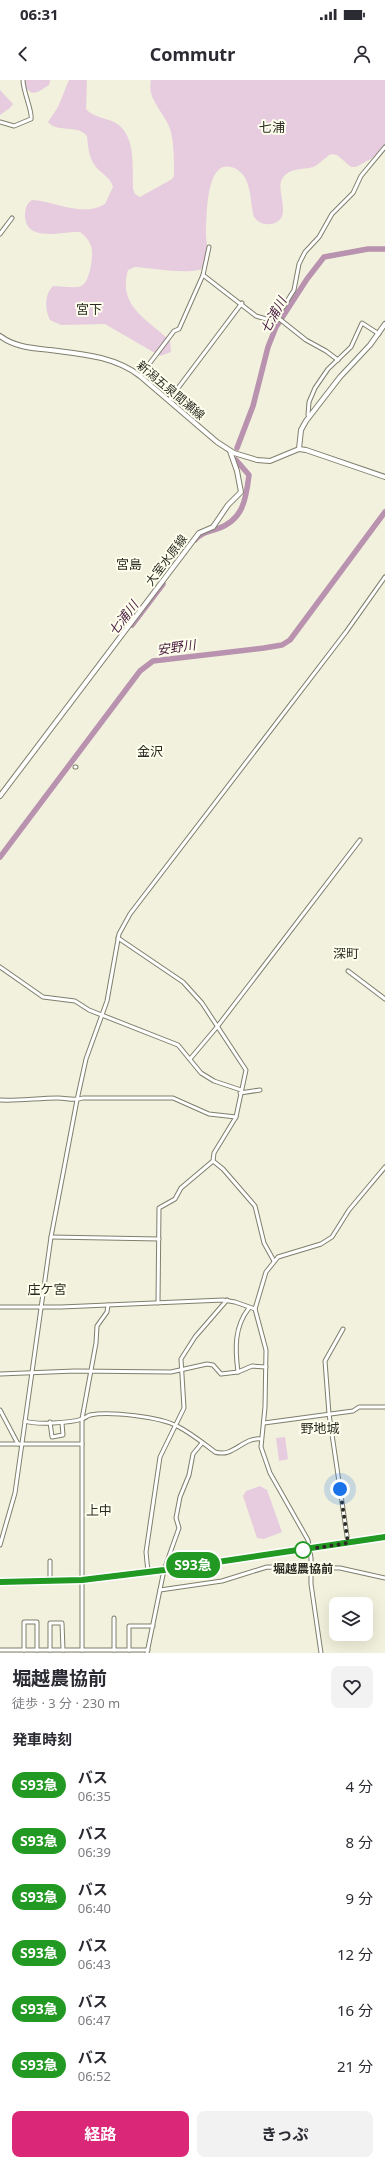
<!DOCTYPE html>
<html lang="ja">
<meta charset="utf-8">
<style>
:root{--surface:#fff;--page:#f2f2f3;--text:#2b2b33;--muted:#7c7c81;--accent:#db2777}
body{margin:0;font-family:"Noto Sans","Noto Sans JP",sans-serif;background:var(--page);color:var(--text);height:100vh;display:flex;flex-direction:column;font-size:15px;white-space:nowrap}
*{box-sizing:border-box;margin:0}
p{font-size:13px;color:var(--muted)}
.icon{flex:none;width:22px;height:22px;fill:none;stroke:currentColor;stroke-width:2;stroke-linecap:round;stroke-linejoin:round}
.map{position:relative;height:1573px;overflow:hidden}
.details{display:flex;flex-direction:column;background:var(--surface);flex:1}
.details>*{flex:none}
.badge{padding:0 8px;border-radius:13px;font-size:14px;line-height:26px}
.fabs{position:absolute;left:329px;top:1517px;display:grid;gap:8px}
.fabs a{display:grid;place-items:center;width:44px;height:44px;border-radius:8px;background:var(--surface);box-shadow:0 4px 16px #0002;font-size:20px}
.you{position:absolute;width:20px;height:20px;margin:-10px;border:3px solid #fff;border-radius:50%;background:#1a73e8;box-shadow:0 0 0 6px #1a73e833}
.map>.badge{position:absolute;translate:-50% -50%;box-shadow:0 0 0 2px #fff}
h2{padding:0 12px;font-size:15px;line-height:36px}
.round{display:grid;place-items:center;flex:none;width:42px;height:42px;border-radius:8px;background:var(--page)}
.headline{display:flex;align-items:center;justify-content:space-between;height:68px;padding:0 12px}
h1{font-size:19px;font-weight:700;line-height:30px}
.primary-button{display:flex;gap:8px;margin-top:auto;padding:8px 12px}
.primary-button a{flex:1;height:46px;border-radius:8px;background:var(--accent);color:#fff;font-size:16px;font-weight:700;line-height:46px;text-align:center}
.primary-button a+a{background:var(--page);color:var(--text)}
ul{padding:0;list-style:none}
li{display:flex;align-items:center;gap:12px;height:56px;padding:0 12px}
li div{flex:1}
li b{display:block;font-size:15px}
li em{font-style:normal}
li .badge{min-width:44px;font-weight:700;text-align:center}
.status{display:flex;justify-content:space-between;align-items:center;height:28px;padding:0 20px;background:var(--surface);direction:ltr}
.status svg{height:11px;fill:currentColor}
header{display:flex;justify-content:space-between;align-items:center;height:52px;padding:0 12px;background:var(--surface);font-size:18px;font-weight:700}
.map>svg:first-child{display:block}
.green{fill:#e6ccde}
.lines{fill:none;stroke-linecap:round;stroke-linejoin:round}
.river{stroke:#b892ae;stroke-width:5.5}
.minor-casing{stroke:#7f7f6d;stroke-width:5}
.major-casing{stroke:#7f7f6d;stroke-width:6}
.minor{stroke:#fff;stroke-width:3}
.major{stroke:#fff;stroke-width:4}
.line-casing{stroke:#fff;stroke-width:9}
.line{stroke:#292;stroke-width:6}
.walk{stroke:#2b2b23;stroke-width:4;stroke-dasharray:0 7.2}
.stop-dot{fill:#fff;stroke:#292;stroke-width:2}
.labels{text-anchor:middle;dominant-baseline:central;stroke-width:4;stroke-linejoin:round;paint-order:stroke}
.street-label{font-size:12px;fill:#2b2b23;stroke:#ffe}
.stop-label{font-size:12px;font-weight:bold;fill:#2b2b23;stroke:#ffe}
.neighbourhood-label{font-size:13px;fill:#2b2b23;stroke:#ffe}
.water-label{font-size:13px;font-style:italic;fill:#4a1b41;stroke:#ffe}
</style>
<div class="status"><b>06:31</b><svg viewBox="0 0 49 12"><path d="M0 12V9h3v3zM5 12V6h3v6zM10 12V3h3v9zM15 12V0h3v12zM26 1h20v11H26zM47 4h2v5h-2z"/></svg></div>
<header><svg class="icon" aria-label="back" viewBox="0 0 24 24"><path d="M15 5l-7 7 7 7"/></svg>Commutr<svg class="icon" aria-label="person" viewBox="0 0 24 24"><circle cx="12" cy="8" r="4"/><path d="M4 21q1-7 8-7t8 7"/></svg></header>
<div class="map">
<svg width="385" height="1573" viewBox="0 0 385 1573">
<rect width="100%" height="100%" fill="#f2f1dd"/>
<g class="green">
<path d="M21 0H50L49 5 38 12 32 13 23 6Z"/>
<path d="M69 0H87L86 29C93 37 105 38 114 42 137 54 132 88 133 109L135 114 140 117 172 99 174 96C174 81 174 66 171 52 166 33 146 20 151 0H385V71L356 87H351L337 75 331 74C325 77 320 84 313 87 303 90 289 87 282 99 275 111 295 141 270 144 263 145 258 142 254 137 249 120 253 93 231 87 206 80 207 135 206 150 205 161 211 177 206 187 194 196 151 188 135 187L128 190C117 227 149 240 170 261L171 272 160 276 105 244 61 245 50 240C45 230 44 215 53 206 61 206 74 209 81 206 90 203 94 174 91 166 89 160 85 156 80 152 64 151 27 163 25 137 25 130 26 124 32 120 55 121 82 138 105 124L113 107C110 97 103 95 96 87 89 79 88 67 87 56 78 44 56 53 48 42L58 27Z"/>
<path d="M0 10 13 24 10 28 0 35Z"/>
<path d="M285 1357 288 1379 279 1381 276 1358Z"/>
<path d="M260 1406 267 1410 282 1452 264 1459 257 1458 243 1416 246 1411Z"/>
</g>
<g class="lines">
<g class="river">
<path d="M237 368 253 326 268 267 276 247 307 199 324 177 368 169H385"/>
<path d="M195 460C201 453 208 452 217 449 243 440 246 420 249 395L236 380"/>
<path d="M132 545 163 504"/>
<path d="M0 777 140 591 153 581 264 568 282 565 290 560 385 432"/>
</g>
<defs>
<g id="minor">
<path d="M0 42 14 46 31 39C33 32 23 12 23 0"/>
<path d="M0 154 12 138"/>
<path d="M203 195 256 236 266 239 277 237 294 210 299 184 305 172 319 157 332 134 353 113 361 96 385 67"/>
<path d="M277 237 306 260 326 271 338 280"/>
<path d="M140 296 174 251 179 249 203 195 209 167"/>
<path d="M169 320 242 223"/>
<path d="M309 337 308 335 309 322 315 308 328 289 351 267 362 243 379 254"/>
<path d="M75 687H76"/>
<path d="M118 858 183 902 202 923 246 990 236 1037 214 1073 213 1081 181 1108 175 1119 159 1128 158 1223"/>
<path d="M0 887 43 917 75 921 89 930 178 965 201 993 214 1001 241 1010"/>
<path d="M348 891 385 919"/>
<path d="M190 979 217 947 360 760"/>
<path d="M240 1013 260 1010"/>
<path d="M0 1020C19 1021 38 1018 58 1018 67 1018 74 1021 83 1018H173L209 1034 236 1037"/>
<path d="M213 1081 223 1089 255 1126 264 1163 274 1181"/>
<path d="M51 1157 159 1159"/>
<path d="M0 1227H61L223 1220 235 1222 255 1229"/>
<path d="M343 1249 325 1281 329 1334 348 1463"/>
<path d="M238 1292C235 1269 234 1247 249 1228"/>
<path d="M0 1294 75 1291 171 1292 207 1284 213 1285 221 1294 238 1292 252 1286 266 1287"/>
<path d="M0 1330 18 1364"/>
<path d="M25 1341C36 1345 70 1343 82 1339 85 1338 87 1336 90 1335 110 1331 160 1337 177 1346 191 1353 203 1363 215 1372 234 1378 242 1357 261 1359"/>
<path d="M50 1342 52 1357 63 1355 62 1343"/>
<path d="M264 1343 353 1331 359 1327H385"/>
<path d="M0 1364H82"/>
<path d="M0 1465 15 1413 51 1157 77 1020 86 979 107 921 119 854 130 834 346 552 385 497"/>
<path d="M50 1481V1501"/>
<path d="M148 1492 146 1472 160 1377 184 1328 181 1279 195 1257 227 1220"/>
<path d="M160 1510 222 1501 267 1487 340 1488 385 1498"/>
<path d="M114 1538V1570"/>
<path d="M0 1570H148"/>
<path d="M24 1570V1542H37V1570"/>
<path d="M50 1570V1543H62L63 1570"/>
<path d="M82 1570V1339L96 1263 97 1246 107 1232 108 1225"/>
<path d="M129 1570V1546H153"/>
<path d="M147 1573 164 1490 179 1448 176 1438 180 1417 189 1395 193 1374 202 1363"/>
<path d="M321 1573 311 1504V1478L308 1460 270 1393 261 1367 265 1327 266 1270 255 1229 266 1192 278 1177 321 1164 332 1157 349 1130 385 1087"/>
</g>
<g id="major">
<path d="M0 256C15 267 31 268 50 270 81 274 114 276 140 296L217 362 234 373 257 380 270 381 299 369 306 370 385 397"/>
<path d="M299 369 301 350 306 341 340 297 370 265 385 244"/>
<path d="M0 716 199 453 213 447 228 425 241 412 237 391 230 371"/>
<path d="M0 1502 82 1500 164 1490 385 1457"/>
</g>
</defs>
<use href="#minor" class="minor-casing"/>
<use href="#major" class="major-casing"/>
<use href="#minor" class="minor"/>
<use href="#major" class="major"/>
</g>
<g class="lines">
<defs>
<path id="line" d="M0 1502 82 1500 164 1490 385 1457"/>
</defs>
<use href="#line" class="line-casing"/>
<use href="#line" class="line"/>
<path class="walk" d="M303 1470 348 1463 340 1409"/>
</g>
<circle class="stop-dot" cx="303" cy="1470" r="8"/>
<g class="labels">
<g class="street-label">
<text transform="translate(171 310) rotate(40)">新潟五泉間瀬線</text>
<text transform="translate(166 480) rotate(-53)">大室水原線</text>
</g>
<g class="stop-label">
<text x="303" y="1488">堀越農協前</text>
</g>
<g class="neighbourhood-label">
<text x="272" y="47">七浦</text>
<text x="89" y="229">宮下</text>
<text x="129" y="484">宮島</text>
<text x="150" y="671">金沢</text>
<text x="346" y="873">深町</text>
<text x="47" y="1209">庄ケ宮</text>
<text x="320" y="1348">野地城</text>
<text x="99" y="1430">上中</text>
</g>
<g class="water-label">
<text transform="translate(273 235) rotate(-61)">七浦川</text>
<text transform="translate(123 538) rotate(-53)">七浦川</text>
<text transform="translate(176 567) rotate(-8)">安野川</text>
</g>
</g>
</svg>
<div class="fabs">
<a><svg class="icon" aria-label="layers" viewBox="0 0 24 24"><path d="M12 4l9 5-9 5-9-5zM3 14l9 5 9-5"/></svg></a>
</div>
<div class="you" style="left:340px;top:1409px"></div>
<b class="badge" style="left:193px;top:1485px;background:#292;color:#fff">S93急</b>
</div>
<section class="details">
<div class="headline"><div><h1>堀越農協前</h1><p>徒歩 · 3 分 · 230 m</p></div><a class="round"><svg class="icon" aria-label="heart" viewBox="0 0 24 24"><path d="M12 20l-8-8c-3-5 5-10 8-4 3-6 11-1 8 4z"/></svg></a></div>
<h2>発車時刻</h2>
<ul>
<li><span class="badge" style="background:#292;color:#fff">S93急</span><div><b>バス</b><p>06:35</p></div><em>4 分</em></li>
<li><span class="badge" style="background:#292;color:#fff">S93急</span><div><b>バス</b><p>06:39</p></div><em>8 分</em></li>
<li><span class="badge" style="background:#292;color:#fff">S93急</span><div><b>バス</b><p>06:40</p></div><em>9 分</em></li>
<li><span class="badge" style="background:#292;color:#fff">S93急</span><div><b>バス</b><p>06:43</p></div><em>12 分</em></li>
<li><span class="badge" style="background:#292;color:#fff">S93急</span><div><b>バス</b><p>06:47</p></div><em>16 分</em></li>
<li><span class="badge" style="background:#292;color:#fff">S93急</span><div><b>バス</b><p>06:52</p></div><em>21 分</em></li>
</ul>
<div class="primary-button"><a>経路</a><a>きっぷ</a></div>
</section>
